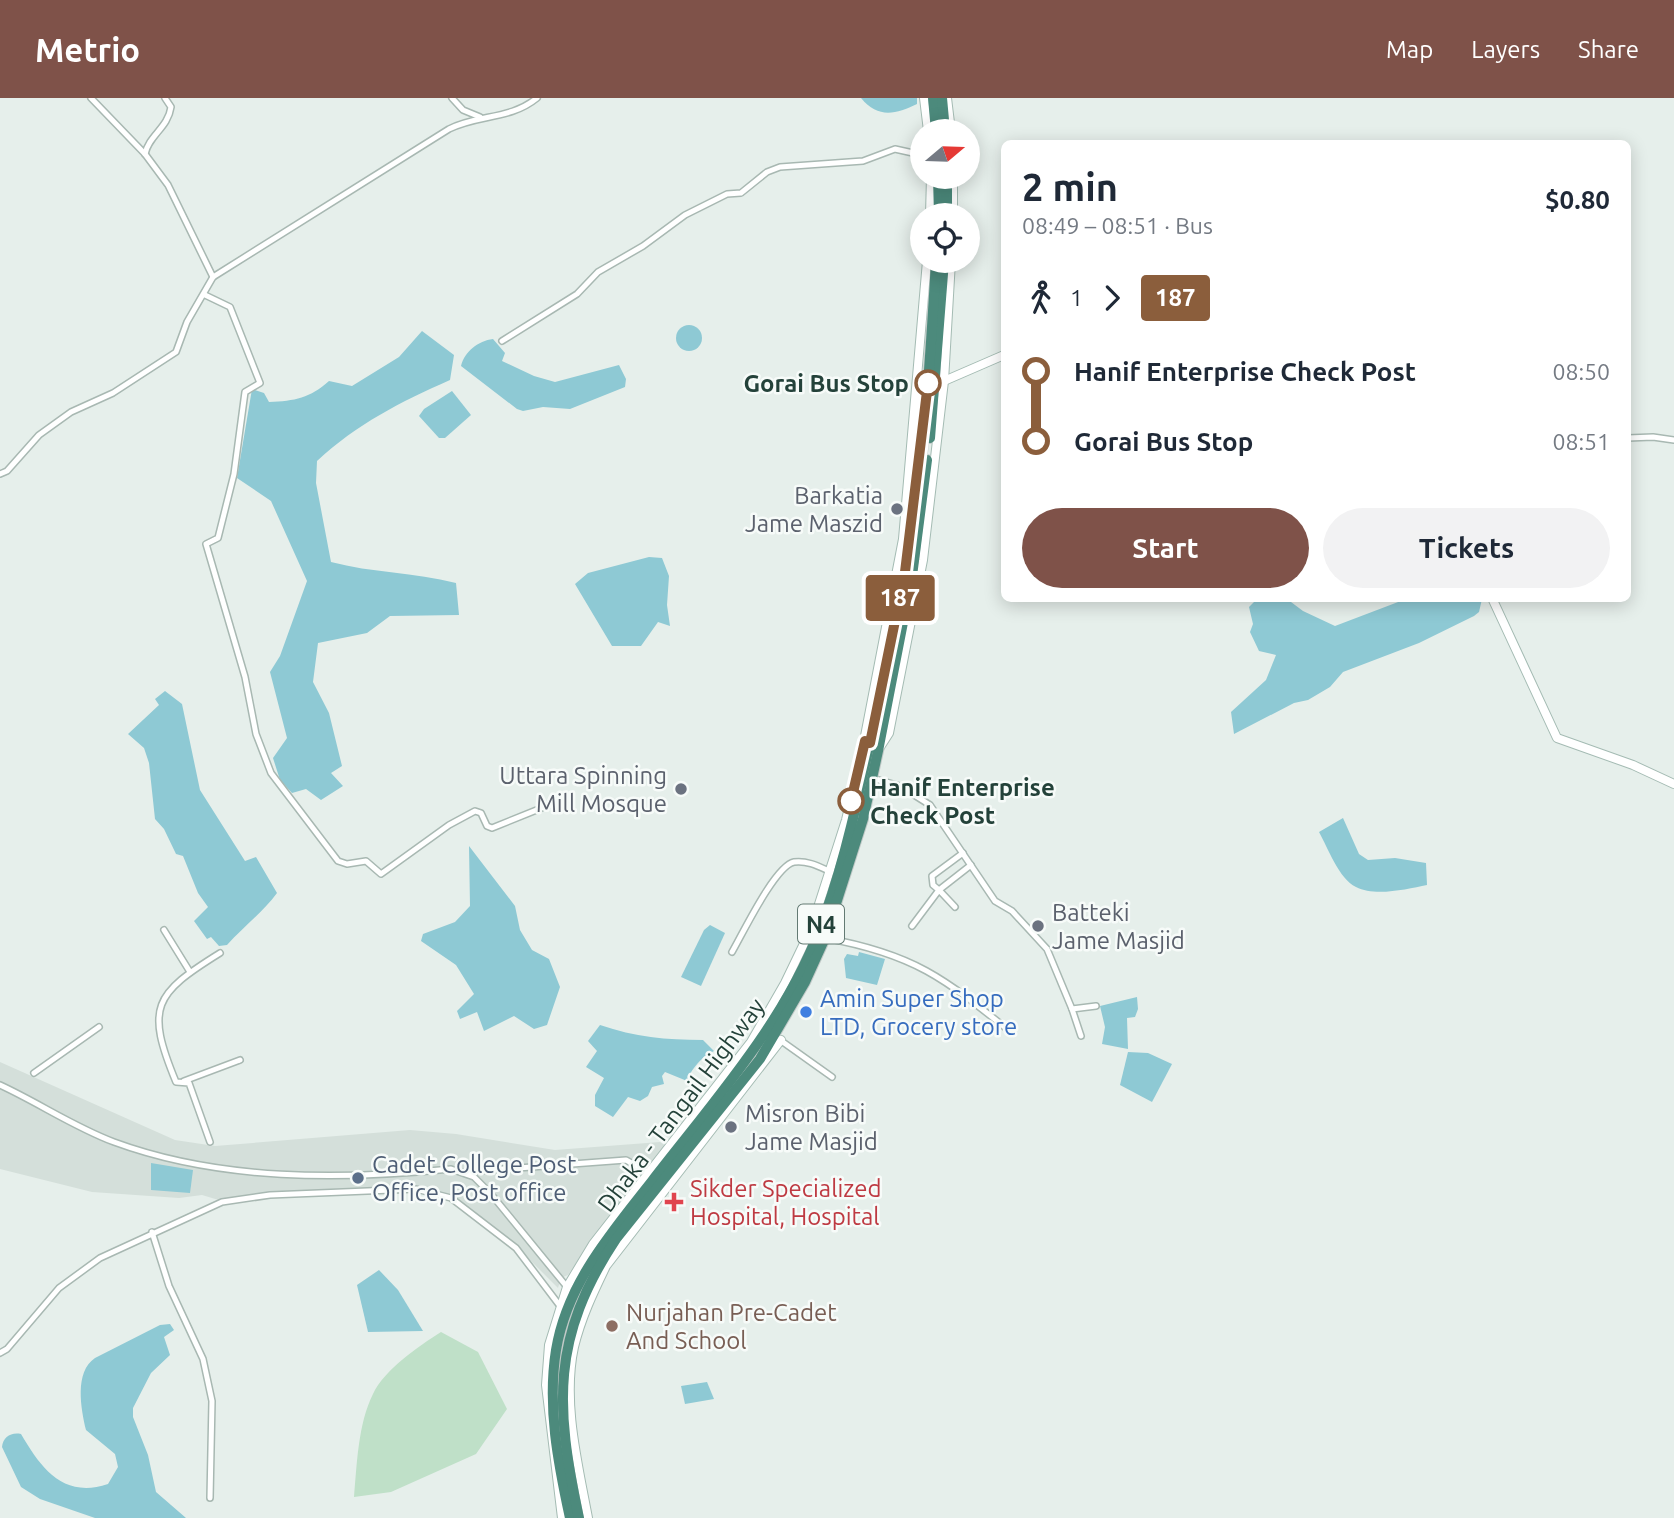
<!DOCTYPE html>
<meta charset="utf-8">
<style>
:root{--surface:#fff;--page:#f2f2f3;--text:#1f2937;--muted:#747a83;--accent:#7f5249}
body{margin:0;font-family:Ubuntu,sans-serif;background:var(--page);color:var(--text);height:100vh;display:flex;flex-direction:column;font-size:26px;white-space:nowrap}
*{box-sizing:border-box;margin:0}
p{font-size:23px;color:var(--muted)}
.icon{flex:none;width:38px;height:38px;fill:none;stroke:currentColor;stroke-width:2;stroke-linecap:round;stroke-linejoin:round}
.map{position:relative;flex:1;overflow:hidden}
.panel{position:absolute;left:1001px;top:42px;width:630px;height:462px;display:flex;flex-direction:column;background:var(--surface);border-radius:10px;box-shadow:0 4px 18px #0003}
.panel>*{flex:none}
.badge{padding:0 14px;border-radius:5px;font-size:24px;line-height:46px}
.needle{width:46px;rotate:71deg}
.fabs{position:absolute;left:910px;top:21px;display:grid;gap:14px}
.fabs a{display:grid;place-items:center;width:70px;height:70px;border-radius:50%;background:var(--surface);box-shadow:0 4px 18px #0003;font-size:35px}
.map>.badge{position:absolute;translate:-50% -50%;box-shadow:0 0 0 4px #fff}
.legs{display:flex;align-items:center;gap:10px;height:77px;padding:0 21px;font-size:23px}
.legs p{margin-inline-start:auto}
.summary{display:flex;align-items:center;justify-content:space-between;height:119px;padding:0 21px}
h1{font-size:38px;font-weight:600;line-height:52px}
.cta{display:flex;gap:14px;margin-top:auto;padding:14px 21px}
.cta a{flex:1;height:80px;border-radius:42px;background:var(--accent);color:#fff;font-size:28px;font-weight:600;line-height:80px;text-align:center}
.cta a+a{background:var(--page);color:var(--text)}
ul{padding:0 21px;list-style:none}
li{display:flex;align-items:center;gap:24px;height:70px;font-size:26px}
li i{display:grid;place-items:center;width:10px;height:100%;margin:0 9px;background:currentColor}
li i::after{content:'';width:18px;height:18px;margin:-9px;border:5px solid;border-radius:50%;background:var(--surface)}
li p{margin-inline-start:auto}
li:first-child i{background:linear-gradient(#0000 50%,currentColor 0)}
li:last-child i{background:linear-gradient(currentColor 50%,#0000 0)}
header{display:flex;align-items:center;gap:42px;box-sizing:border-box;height:98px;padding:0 35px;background:var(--accent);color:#fff}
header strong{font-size:33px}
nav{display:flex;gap:38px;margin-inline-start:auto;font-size:24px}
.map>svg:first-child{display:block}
.built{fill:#d4dfda}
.green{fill:#bfe0c8}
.water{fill:#8ec9d4}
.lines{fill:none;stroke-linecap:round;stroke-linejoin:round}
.minor-casing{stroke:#a8b8b2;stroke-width:8}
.secondary-casing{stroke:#a4bbb3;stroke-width:10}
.trunk-casing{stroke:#c2cac8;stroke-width:12}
.minor{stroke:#fff;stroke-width:5}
.secondary{stroke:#fff;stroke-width:8}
.trunk{stroke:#4c8a7c;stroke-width:10}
.line-1-casing{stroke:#fff;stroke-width:16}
.line-1{stroke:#8b5e3c;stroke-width:10}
.stop-1-dot{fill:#fff;stroke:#8b5e3c;stroke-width:3.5}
.worship-dot{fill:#6b7280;stroke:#f7fbf9;stroke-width:2.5}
.shop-dot{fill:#3f7fe0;stroke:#f7fbf9;stroke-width:2.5}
.service-dot{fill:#5c6f8a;stroke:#f7fbf9;stroke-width:2.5}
.health-dot{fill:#e0444e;stroke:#f7fbf9;stroke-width:2.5}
.education-dot{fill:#8d6e63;stroke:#f7fbf9;stroke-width:2.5}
.labels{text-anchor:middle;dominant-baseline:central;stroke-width:5;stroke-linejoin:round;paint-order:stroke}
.shield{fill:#f7fbf9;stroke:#637a73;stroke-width:2}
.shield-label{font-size:23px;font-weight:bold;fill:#24423a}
.stop-label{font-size:24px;font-weight:bold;fill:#24423a;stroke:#f7fbf9;text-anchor:end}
.worship-label{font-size:24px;fill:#5b616d;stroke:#f7fbf9;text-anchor:end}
.shop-label{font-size:24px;fill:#366cbe;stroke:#f7fbf9;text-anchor:start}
.street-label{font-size:24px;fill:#24423a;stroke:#f7fbf9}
.service-label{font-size:24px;fill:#4e5e75;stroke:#f7fbf9;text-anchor:start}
.health-label{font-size:24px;fill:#be3a42;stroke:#f7fbf9;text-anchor:start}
.education-label{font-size:24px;fill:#785e54;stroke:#f7fbf9;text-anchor:start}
</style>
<header>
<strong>Metrio</strong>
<nav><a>Map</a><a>Layers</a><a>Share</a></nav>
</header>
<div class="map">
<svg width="1674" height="1420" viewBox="0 0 1674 1420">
<rect width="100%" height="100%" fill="#e6efeb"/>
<path class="built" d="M0 964 175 1042 215 1048 410 1032 456 1036 555 1052 660 1044 666 1048 594 1139 568 1177 561 1180 558 1190 504 1136 494 1132 459 1102 430 1092 417 1090 222 1103 202 1097 179 1100 92 1094 0 1071Z"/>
<path class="green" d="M441 1234 478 1254 507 1311 476 1356 391 1394 354 1399C357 1366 358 1326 373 1296 384 1272 419 1248 441 1234Z"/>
<g class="water">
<path d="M861 0H917V6C896 16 878 21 861 0Z"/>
<circle cx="689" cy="240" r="13"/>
<path d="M422 233 454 257 450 282C400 304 357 326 317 363L316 385 331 464C372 475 414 474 456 485L459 517 390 518 367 535 318 545 313 584 329 615 342 668 331 675 343 688 321 702 306 691 292 695 280 682 273 660 287 640 270 574 280 558 307 483 271 403 237 380 252 291 264 295 269 304C295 303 310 300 329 283L352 288 399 259Z"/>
<path d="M493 241 505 255 502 263 534 278 555 284 619 267 626 281 625 289 570 311 543 309 523 313 517 311 461 268C465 253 478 243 493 241Z"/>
<path d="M452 293 471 317 445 340H439L419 318 424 311Z"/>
<path d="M649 459 662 460 669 478 667 507 670 528 658 524 641 548H612L575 486 588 475Z"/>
<path d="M1257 501H1287L1303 513 1335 528 1406 501H1482L1479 514 1474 518 1419 545 1343 574 1330 589 1308 602 1294 605 1234 636 1231 614 1266 582 1276 557 1259 553 1250 534 1253 526 1249 509Z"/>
<path d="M165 593 182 606 200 692 245 763 256 759 277 795C263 814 243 829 227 847L219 848 211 839 207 841 194 823 208 809 198 795 183 758 176 756 164 731 155 721 149 665 144 650 128 636 159 607 155 601Z"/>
<path d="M1343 720 1359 756 1368 762 1395 760 1426 765 1427 787C1407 791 1375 799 1356 789 1339 781 1328 750 1319 734Z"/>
<path d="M469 748 515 808 520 832 532 852 549 861 560 889 547 927 534 931 514 918 484 933 477 914 460 921 457 913 474 896 456 867 421 843 423 836 455 824 470 808Z"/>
<path d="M710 827 725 835 701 888 681 879 704 832Z"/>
<path d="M859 854 885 861 877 887 846 880 844 861 847 856 858 858Z"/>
<path d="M1137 899 1138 911 1135 919 1127 920 1128 951 1102 946 1105 929 1100 908Z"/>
<path d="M600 927C635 939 666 942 703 942L714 953C703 958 696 966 690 976L692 985 665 974 662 978 664 986 652 989 648 998 640 1003 628 999 613 1019 595 1008V997L604 980 586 969 597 953 588 943Z"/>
<path d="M1128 954 1148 955 1172 966 1152 1004 1120 987Z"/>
<path d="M151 1065 193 1072 190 1095 151 1092Z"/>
<path d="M379 1172 398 1192 423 1233 368 1234 357 1187Z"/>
<path d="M170 1226 174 1232 164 1239 170 1257 151 1275 133 1310V1319L148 1357 156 1394 186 1420H95L40 1401 21 1389 2 1349C3 1339 11 1334 21 1336 41 1370 63 1401 108 1386L118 1369 115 1356 86 1332C81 1311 74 1274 95 1260L160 1227Z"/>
<path d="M707 1284 714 1301 685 1306 681 1288Z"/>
</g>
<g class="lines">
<defs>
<g id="minor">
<path d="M91 0 145 56 168 87 213 179"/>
<path d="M452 0 463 12 480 19"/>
<path d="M145 56C149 37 168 30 171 9L165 0"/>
<path d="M205 197 230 209 260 285 245 294 234 376 218 440 206 446 245 579 256 636 271 675 338 763 347 766 366 763 381 776 449 727 475 713 481 715 487 728 492 730 549 707"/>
<path d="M502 243 577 196 598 174 643 148 685 117 727 96 741 95 767 74 780 69 863 63 895 51 922 57"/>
<path d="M1628 340 1653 339 1674 342"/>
<path d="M0 376 7 373 39 337 71 314 113 295 176 254 187 224 213 179 449 31C479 16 510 22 537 0"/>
<path d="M872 680 900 688 930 707 995 803 1012 813 1047 851 1072 911"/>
<path d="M963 755 932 778 933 787 939 792 971 767"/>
<path d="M912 828 939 792 955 809"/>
<path d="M164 832 190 874"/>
<path d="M825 840C914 856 944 880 1012 935"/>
<path d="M732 854C743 835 775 768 794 764 807 762 820 769 831 774"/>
<path d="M1081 938 1072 911 1096 908"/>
<path d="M780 942 832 979"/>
<path d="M34 975 99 929"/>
<path d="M184 983 240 962"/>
<path d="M0 987C39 1005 74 1029 114 1044 220 1083 341 1082 451 1071L474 1079 491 1096 567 1189"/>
<path d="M210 1044 189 985 176 984C145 909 154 896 220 855"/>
<path d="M464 1074 626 1062 649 1075"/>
<path d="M152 1134 169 1188 203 1261 212 1303 210 1400"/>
<path d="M0 1255 7 1251 59 1190 100 1160 222 1104 270 1097 416 1091 451 1100 516 1150 560 1208"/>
</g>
<g id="secondary">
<path d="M924 0 928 33"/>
<path d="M947 0 951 33"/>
<path d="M930 117 931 79"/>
<path d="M953 117V79"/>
<path d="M944 283 1004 257"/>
<path d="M1492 500 1557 640 1633 667 1674 686"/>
<path d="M880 649 889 635 923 462 944 283 951 163"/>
<path d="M562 1420 546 1287 549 1247 567 1189 593 1146 751 944 785 885 811 831 846 722 860 664 903 441 927 163"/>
<path d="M588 1420C578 1366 562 1304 574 1249 581 1220 593 1195 606 1168L781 942"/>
</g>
<g id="trunk">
<path d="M933 0 936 33"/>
<path d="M942 0 945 33"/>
<path d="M938 79 939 117"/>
<path d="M947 117V79"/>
<path d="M930 340 944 163"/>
<path d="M570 1420C558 1365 547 1308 556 1252 567 1185 612 1134 652 1083 717 999 790 919 825 817 848 752 861 686 875 620 893 538 909 456 920 373 928 303 932 233 936 163"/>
<path d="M579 1420C555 1308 551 1239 616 1141L760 961 805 884 825 840 863 721 878 653 912 478 927 362"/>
</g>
</defs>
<use href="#minor" class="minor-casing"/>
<use href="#secondary" class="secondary-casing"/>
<use href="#trunk" class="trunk-casing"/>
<use href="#minor" class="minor"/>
<use href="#secondary" class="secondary"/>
<use href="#trunk" class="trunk"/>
</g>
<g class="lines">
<defs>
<path id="line-1" d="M851 703 865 643 870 645 905 474 928 285"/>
</defs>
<use href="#line-1" class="line-1-casing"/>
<use href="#line-1" class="line-1"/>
</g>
<g class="stop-1-dot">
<circle cx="928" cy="285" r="12"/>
<circle cx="851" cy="703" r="12"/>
</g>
<g class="worship-dot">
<circle cx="897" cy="411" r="7"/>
<circle cx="681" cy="691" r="7"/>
<circle cx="1038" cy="828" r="7"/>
<circle cx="731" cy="1029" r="7"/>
</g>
<circle class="shop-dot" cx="806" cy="914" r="7"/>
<circle class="service-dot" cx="358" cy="1080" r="7"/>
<path class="health-dot" d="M670.5 1093.5h7v7h7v7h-7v7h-7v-7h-7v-7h7z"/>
<circle class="education-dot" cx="612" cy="1228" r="7"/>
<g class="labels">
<rect class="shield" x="798" y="806.5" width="46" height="39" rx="5"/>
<g class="shield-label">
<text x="821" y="826">N4</text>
</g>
<g class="stop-label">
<text x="909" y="285">Gorai Bus Stop</text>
<text x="870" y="689" text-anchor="start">Hanif Enterprise<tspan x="870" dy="28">Check Post</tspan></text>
</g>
<g class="worship-label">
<text x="883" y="397">Barkatia<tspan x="883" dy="28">Jame Maszid</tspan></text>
<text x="667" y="677">Uttara Spinning<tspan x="667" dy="28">Mill Mosque</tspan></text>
<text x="1052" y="814" text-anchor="start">Batteki<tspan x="1052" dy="28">Jame Masjid</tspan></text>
<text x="745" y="1015" text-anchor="start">Misron Bibi<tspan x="745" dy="28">Jame Masjid</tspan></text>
</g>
<g class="shop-label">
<text x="820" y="900">Amin Super Shop<tspan x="820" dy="28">LTD, Grocery store</tspan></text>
</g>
<g class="street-label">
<text transform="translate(681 1007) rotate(-53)">Dhaka - Tangail Highway</text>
</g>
<g class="service-label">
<text x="372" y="1066">Cadet College Post<tspan x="372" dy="28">Office, Post office</tspan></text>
</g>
<g class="health-label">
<text x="690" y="1090">Sikder Specialized<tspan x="690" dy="28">Hospital, Hospital</tspan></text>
</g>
<g class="education-label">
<text x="626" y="1214">Nurjahan Pre-Cadet<tspan x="626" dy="28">And School</tspan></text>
</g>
</g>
</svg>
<div class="fabs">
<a><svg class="needle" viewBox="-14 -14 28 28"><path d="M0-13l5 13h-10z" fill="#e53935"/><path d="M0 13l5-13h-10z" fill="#747a83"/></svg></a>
<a><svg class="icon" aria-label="locate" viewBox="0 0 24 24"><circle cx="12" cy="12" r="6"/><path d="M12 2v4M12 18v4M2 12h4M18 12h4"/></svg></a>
</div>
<b class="badge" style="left:900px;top:500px;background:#8b5e3c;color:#fff">187</b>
<section class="panel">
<div class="summary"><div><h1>2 min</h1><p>08:49 – 08:51 · Bus</p></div><b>$0.80</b></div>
<div class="legs"><svg class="icon" aria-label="walk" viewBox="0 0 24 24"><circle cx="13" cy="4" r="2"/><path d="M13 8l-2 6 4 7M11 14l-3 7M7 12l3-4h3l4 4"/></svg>1<svg class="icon" aria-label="forward" viewBox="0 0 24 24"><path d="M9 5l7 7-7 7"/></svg><b class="badge" style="background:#8b5e3c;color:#fff">187</b></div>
<ul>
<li><i style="color:#8b5e3c"></i><b>Hanif Enterprise Check Post</b><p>08:50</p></li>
<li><i style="color:#8b5e3c"></i><b>Gorai Bus Stop</b><p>08:51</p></li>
</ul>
<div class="cta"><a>Start</a><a>Tickets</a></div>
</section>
</div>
